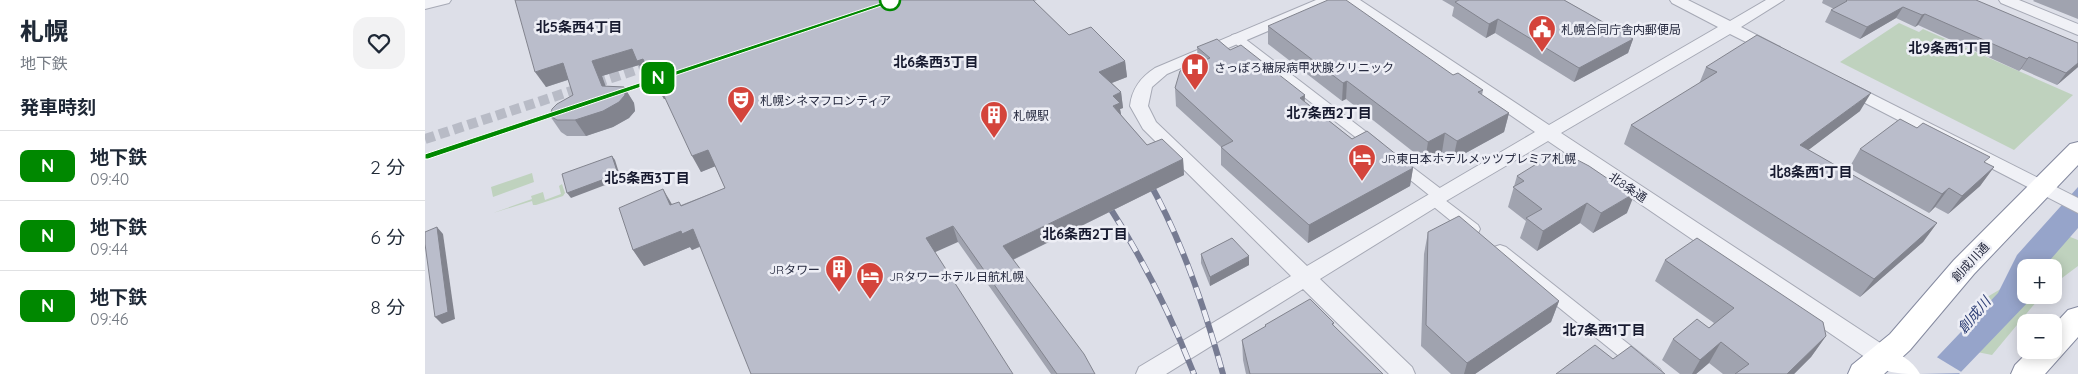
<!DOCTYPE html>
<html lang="ja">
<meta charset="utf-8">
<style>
:root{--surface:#fff;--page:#f2f2f3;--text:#1f2937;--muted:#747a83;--line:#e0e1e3}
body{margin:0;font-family:Quicksand,"Noto Sans JP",sans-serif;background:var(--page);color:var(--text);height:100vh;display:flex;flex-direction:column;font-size:19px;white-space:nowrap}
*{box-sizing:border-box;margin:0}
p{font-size:16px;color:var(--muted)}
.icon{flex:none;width:28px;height:28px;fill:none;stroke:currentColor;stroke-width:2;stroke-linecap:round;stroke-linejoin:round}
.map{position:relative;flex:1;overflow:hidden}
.side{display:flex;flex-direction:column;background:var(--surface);width:425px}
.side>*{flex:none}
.badge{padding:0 10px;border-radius:8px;font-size:18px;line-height:32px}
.buttons{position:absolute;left:1592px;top:259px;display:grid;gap:10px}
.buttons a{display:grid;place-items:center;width:45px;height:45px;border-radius:10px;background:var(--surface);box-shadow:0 2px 12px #0003;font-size:25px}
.map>.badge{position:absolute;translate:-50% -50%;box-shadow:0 0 0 2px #fff}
h2{padding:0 20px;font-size:19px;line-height:45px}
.round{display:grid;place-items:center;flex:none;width:52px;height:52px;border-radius:15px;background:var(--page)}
.summary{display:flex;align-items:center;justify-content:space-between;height:85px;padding:0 20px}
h1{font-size:24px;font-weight:800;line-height:38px}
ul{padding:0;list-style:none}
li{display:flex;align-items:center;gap:15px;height:70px;padding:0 20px;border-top:1px solid var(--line)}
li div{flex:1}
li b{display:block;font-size:19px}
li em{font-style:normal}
li .badge{min-width:55px;font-weight:700;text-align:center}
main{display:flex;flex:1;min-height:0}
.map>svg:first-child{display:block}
.green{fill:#bfd2be}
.water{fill:#96a4ca}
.pier{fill:#dddfe8}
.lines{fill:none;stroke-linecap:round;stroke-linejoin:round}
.pedestrian-tunnel{stroke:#b8bbc6;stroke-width:10;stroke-dasharray:10 5;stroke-linecap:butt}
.minor-casing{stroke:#a6a9b5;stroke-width:2}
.tertiary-casing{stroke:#a6a9b5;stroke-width:2}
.trunk-casing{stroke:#84899f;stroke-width:2}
.minor{fill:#f0f1f6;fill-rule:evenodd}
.tertiary{fill:#f0f1f6;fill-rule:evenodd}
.secondary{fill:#fff;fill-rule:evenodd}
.trunk{fill:#fff;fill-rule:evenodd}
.rail-casing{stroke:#767b92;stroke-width:6}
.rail{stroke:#edeef5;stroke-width:4.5;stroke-dasharray:12;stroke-linecap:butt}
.wall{fill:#a0a3af}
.shaded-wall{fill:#82848e}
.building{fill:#babdcb;stroke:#82848e}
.line{fill:#080;stroke:#fff}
.stop-dot{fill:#fff;stroke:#080;stroke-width:2.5}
.labels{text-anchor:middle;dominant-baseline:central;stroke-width:5;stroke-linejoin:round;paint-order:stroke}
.poi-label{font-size:12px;fill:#262a3f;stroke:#edeef5;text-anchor:start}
.street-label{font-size:12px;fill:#262a3f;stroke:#edeef5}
.neighbourhood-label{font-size:14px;font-weight:bold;fill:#181b30;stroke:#edeef5}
.water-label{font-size:14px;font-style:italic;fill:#2e3f75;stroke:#edeef5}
</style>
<main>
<section class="side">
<div class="summary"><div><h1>札幌</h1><p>地下鉄</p></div><a class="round"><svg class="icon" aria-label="heart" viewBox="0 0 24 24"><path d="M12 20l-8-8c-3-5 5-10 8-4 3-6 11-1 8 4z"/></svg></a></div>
<h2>発車時刻</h2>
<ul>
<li><span class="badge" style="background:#080;color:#fff">N</span><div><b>地下鉄</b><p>09:40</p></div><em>2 分</em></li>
<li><span class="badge" style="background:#080;color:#fff">N</span><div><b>地下鉄</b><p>09:44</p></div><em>6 分</em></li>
<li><span class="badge" style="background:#080;color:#fff">N</span><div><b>地下鉄</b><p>09:46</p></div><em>8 分</em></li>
</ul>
</section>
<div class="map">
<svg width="1653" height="374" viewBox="0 0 1653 374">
<rect width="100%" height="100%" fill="#dddfe8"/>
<g class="green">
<path d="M1474 23 1494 32 1498 29 1648 95 1589 150 1415 62Z"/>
<path d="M107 173 109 182 68 197 66 187Z"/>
<path d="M137 184 140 193 138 196 111 205H108L107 201 68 213 107 199 106 196 118 192 120 200 136 194 134 186Z"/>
<path d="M1635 233 1653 240V266L1629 284V268H1601V295H1617L1567 355 1537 349 1547 306 1579 287Z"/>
</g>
<path class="water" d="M1653 187V228L1619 267 1601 268V295H1607L1606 299 1534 374H1496L1573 293 1592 255Z"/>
<path class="pier" d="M1510 356 1538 373 1494 374Z"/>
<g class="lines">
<path class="pedestrian-tunnel" d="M0 139 229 64"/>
<defs>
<g id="minor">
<path d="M811 34 815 35 957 144 959 147 957 150H947L807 41 805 38 807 35Z"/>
<path d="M973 158 978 160 1020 192 1023 196 1020 200 1053 225 1055 229 1053 233 1047 235 1041 233 1004 203 1001 199 1004 195 968 166 966 163 968 160Z"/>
<path d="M1075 245 1081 247 1235 369 1238 374H1216L1069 255 1067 251 1069 247Z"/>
</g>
<g id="tertiary">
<path d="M0 0H26L24 3 0 9Z"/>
<path d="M891 0H911L909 3 742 74 727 87 723 106 731 122 882 266 1110 132 918 0H935L1124 125 1293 27 1247 3 1245 0H1263L1305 21 1341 0H1359L1316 27 1355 47 1357 50 1355 53H1343L1305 34 1136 133 1466 350 1469 357 1466 364 1458 366 1450 364 1123 141 1016 204 895 279 987 367 990 374H964L878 289 741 374H711L714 367 866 276 718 129 705 106C707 88 716 77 730 68Z"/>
<path d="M1574 0H1594L1653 24V35L1576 3Z"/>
<path d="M1421 81 1653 198V213L1415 90 1413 86 1415 82Z"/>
</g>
<g id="trunk">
<path d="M1653 142V165L1549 274 1485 350 1459 374H1423L1427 365 1465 334 1529 260 1645 144Z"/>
<path d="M1653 307V337L1620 374H1586L1590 365 1605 350H1629V325L1643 310Z"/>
</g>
</defs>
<use href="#minor" class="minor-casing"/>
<use href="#tertiary" class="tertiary-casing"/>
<use href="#trunk" class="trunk-casing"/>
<use href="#minor" class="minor"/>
<use href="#tertiary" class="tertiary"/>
<path class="secondary" d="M1458 347C1472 351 1488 361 1495 374 1474 374 1456 374 1445 357L1449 350Z"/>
<use href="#trunk" class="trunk"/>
<defs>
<g id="rail">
<path d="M722 178C757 240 779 306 798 374"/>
<path d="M680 200C716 255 745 313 769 374"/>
</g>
</defs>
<use href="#rail" class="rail-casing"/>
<use href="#rail" class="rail"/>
</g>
<g class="wall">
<path d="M90 0H612L609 1 644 35 700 61 702 77 687 83 696 92 698 108 695 109 696 115 722 145 758 159 759 175 588 260 670 374H626L533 242 275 247 267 250 265 247 219 266 208 250 247 204 256 205 300 188 290 166 276 172 241 99H239L226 75 221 76 214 65 177 76 180 86 199 87 209 103 210 111 204 118 188 127 161 136H142L136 132 125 116 148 95 143 80 121 87Z"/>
<path d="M1017 0H1139L1208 39 1203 53 1149 82 1070 33 1061 38 1027 16 1029 7Z"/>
<path d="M1398 0H1552V1L1653 43V67L1632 85 1596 69 1594 71 1493 25 1490 27 1471 18 1435 39 1400 22 1406 10 1409 9 1397 3Z"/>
<path d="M1609 0H1653V19L1608 1Z"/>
<path d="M843 26 1058 90 1057 95 1084 113 1079 132 1028 160 1017 152 1000 161 921 99 917 101 843 44Z"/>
<path d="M772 47 805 50 880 95 879 101 927 139 988 168 985 186 883 243 796 165V147L751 106 750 88 773 64Z"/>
<path d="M1281 67 1435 111 1383 150 1512 223 1498 242 1435 297 1199 144 1206 125 1274 84Z"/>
<path d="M1435 149 1560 163 1569 167 1555 186 1523 214 1510 207 1504 213 1424 168Z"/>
<path d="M1092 176 1202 213 1168 233 1155 223 1112 251 1095 238 1101 221 1083 207Z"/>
<path d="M1003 232 1134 301 1126 322 1050 374H1026L996 346 999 254Z"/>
<path d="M776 254 824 265 785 286 776 263Z"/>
<path d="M1240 260 1401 336 1386 357 1369 374H1298L1284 363 1271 374H1255L1237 360 1248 339 1284 328 1289 323 1230 281Z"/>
<path d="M909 323 908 325 958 374H821L818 360 817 340 840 327V325Z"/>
</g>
<g class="shaded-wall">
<path d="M1478 7 1471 18 1435 39 1442 27Z"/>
<path d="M1500 14 1493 25 1490 27 1497 15Z"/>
<path d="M1073 19 1070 33 1061 38 1064 24Z"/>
<path d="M1208 39 1203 53 1149 82 1154 68Z"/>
<path d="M207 49 218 59 227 74 221 76 214 65 177 76 186 101 177 86 167 61Z"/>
<path d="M1604 57 1596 69 1594 71 1602 59Z"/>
<path d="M700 61 702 77 676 87 674 72Z"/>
<path d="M138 63 148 78 121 87 110 72Z"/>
<path d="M1653 63V67L1632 85 1641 73Z"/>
<path d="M922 81 921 99 917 101 918 83Z"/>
<path d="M233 83 242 98 239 99 230 84Z"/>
<path d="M199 87 209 103 210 111 204 118 188 127 161 136 150 120Z"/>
<path d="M696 92 698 108 695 109 697 119 691 122 688 96Z"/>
<path d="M1446 93 1435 111 1365 164 1375 145Z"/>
<path d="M880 95 879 113 875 98Z"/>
<path d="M1084 113 1079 132 1028 160 1032 141Z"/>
<path d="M1020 133 1017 152 1000 161 1003 142Z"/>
<path d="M283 150 291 166 276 172 267 156Z"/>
<path d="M187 156 190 160 196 179 146 198 142 193Z"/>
<path d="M758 159 759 175 583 262 578 246Z"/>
<path d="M1569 167 1555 186 1523 214 1537 196Z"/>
<path d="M988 168 985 186 883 243 884 225Z"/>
<path d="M1524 188 1510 207 1504 213 1517 194Z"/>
<path d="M238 189 248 206 245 205Z"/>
<path d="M1210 193 1202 213 1168 233 1176 213Z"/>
<path d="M1162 203 1155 223 1112 251 1118 231Z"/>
<path d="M1512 223 1498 242 1435 297 1449 279Z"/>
<path d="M528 226 533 242 506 254 501 238Z"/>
<path d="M12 227 18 234 30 319 17 324 10 317Z"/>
<path d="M268 229 278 245 267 250 265 247 219 266 208 250 256 231Z"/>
<path d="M824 256V265L785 286V277Z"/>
<path d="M1134 301 1126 322 1050 374H1039L1042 363Z"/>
<path d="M1401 336 1386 357 1369 374H1362Z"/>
<path d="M1296 342 1284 363 1271 374H1267L1275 360Z"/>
</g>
<g class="building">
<path d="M90 0H608L644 35 666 27 700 61 674 72 696 92 688 96 695 103 688 106 722 145 737 139 758 159 578 246 659 354 670 374H632L528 226 501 238 588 374H326L268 229 257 234 256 231 208 250 194 208 238 189 245 205 254 202 256 206 300 188 283 150 267 156 233 83 230 84 218 59 212 61 207 49 167 61 177 86 199 87 200 95 194 102 178 111 150 120H132L125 116 127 109 132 104 148 95 138 63 110 72Z"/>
<path d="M903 0H921L1028 75 1033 73 1058 90 1053 92 1084 113 1032 141 1020 133 1003 142 922 81 918 83 843 26Z"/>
<path d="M1034 0H1139L1208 39 1154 68 1073 19 1064 24 1030 2Z"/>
<path d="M1421 0H1551L1653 43V63L1641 73 1604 57 1602 59 1500 14 1497 15 1478 7 1442 27 1406 10 1422 1Z"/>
<path d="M1332 35 1446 93 1375 145 1512 223 1449 279 1206 125 1292 72 1281 67Z"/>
<path d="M792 39 805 50 816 45 880 95 875 98 927 139 942 131 988 168 884 225 796 147 808 141 750 88 755 71 785 58 772 47Z"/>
<path d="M1475 119 1492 128 1498 123 1565 157 1559 162 1569 167 1537 196 1524 188 1517 194 1435 149Z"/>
<path d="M1141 154 1164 166 1192 185 1195 183 1210 193 1176 213 1162 203 1118 231 1101 218 1117 209 1088 187 1099 181 1092 176 1113 163Z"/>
<path d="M187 156 193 174 142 193 137 174Z"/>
<path d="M1034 216 1134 301 1042 363 1001 325 1003 232Z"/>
<path d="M12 227 23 312 10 317 0 244V232Z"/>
<path d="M807 238 824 256 785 277 776 254Z"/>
<path d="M1272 238 1398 322 1401 336 1362 374H1310L1324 364 1296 342 1275 360 1248 339 1272 319 1284 328 1309 308 1240 260Z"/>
<path d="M885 299 909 323 907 324 958 374H825L817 340 841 326 840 325Z"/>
<path d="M1170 345 1188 359 1206 346 1240 374H1131Z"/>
</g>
<path class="line" d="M465 0H468V2L3 159H0V154Z"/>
<defs>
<symbol id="civic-pin" viewBox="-11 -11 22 30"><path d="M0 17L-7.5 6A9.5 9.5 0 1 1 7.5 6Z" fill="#d4443b" stroke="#edeef5"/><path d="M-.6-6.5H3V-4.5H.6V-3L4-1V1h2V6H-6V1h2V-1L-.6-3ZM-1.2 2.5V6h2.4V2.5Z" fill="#fff"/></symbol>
<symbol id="hospital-pin" viewBox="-11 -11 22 30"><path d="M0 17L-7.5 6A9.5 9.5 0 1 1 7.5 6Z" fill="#d4443b" stroke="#edeef5"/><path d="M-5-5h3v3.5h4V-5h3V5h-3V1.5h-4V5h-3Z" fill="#fff"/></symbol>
<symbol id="theatre-pin" viewBox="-11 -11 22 30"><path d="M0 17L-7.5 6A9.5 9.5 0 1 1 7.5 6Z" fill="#d4443b" stroke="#edeef5"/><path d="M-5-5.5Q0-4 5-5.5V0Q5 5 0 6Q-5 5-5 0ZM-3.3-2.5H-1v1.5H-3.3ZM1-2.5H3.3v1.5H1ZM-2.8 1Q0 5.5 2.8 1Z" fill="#fff"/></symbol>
<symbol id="building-pin" viewBox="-11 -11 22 30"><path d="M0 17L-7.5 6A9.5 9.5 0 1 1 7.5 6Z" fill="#d4443b" stroke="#edeef5"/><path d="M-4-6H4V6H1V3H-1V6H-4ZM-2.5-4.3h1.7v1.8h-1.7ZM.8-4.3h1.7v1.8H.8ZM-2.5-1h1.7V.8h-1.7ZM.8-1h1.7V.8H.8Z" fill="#fff"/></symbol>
<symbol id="hotel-pin" viewBox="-11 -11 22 30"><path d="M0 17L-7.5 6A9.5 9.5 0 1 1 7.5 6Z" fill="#d4443b" stroke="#edeef5"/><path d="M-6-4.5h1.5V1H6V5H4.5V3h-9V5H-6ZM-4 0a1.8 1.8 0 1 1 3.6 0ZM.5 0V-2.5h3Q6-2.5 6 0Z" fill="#fff"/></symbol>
</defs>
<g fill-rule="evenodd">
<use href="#civic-pin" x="1101" y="13" width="32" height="43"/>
<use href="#hospital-pin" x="754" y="51" width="32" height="43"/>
<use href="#theatre-pin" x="300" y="84" width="32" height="43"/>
<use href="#building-pin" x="553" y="99" width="32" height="43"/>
<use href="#hotel-pin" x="921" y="142" width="32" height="43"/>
<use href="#building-pin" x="398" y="253" width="32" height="43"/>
<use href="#hotel-pin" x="429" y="260" width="32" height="43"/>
</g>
<circle class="stop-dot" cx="465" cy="0" r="10"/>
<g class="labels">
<g class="poi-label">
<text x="1136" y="29">札幌合同庁舎内郵便局</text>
<text x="789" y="67">さっぽろ糖尿病甲状腺クリニック</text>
<text x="335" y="100">札幌シネマフロンティア</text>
<text x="588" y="115">札幌駅</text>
<text x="956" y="158">JR東日本ホテルメッツプレミア札幌</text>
<text x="395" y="269" text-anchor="end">JRタワー</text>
<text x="464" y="276">JRタワーホテル日航札幌</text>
</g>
<g class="street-label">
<text transform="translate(1203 187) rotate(34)">北8条通</text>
<text transform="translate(1545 262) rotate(-47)">創成川通</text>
</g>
<g class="neighbourhood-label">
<text x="154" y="27">北5条西4丁目</text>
<text x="1525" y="48">北9条西1丁目</text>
<text x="511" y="62">北6条西3丁目</text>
<text x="904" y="113">北7条西2丁目</text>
<text x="1386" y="172">北8条西1丁目</text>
<text x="222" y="178">北5条西3丁目</text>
<text x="660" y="234">北6条西2丁目</text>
<text x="1179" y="330">北7条西1丁目</text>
</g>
<g class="water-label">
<text transform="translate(1549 315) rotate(-50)">創成川</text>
</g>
</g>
</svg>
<div class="buttons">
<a>+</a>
<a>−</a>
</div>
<b class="badge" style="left:233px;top:78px;background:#080;color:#fff">N</b>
</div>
</main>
